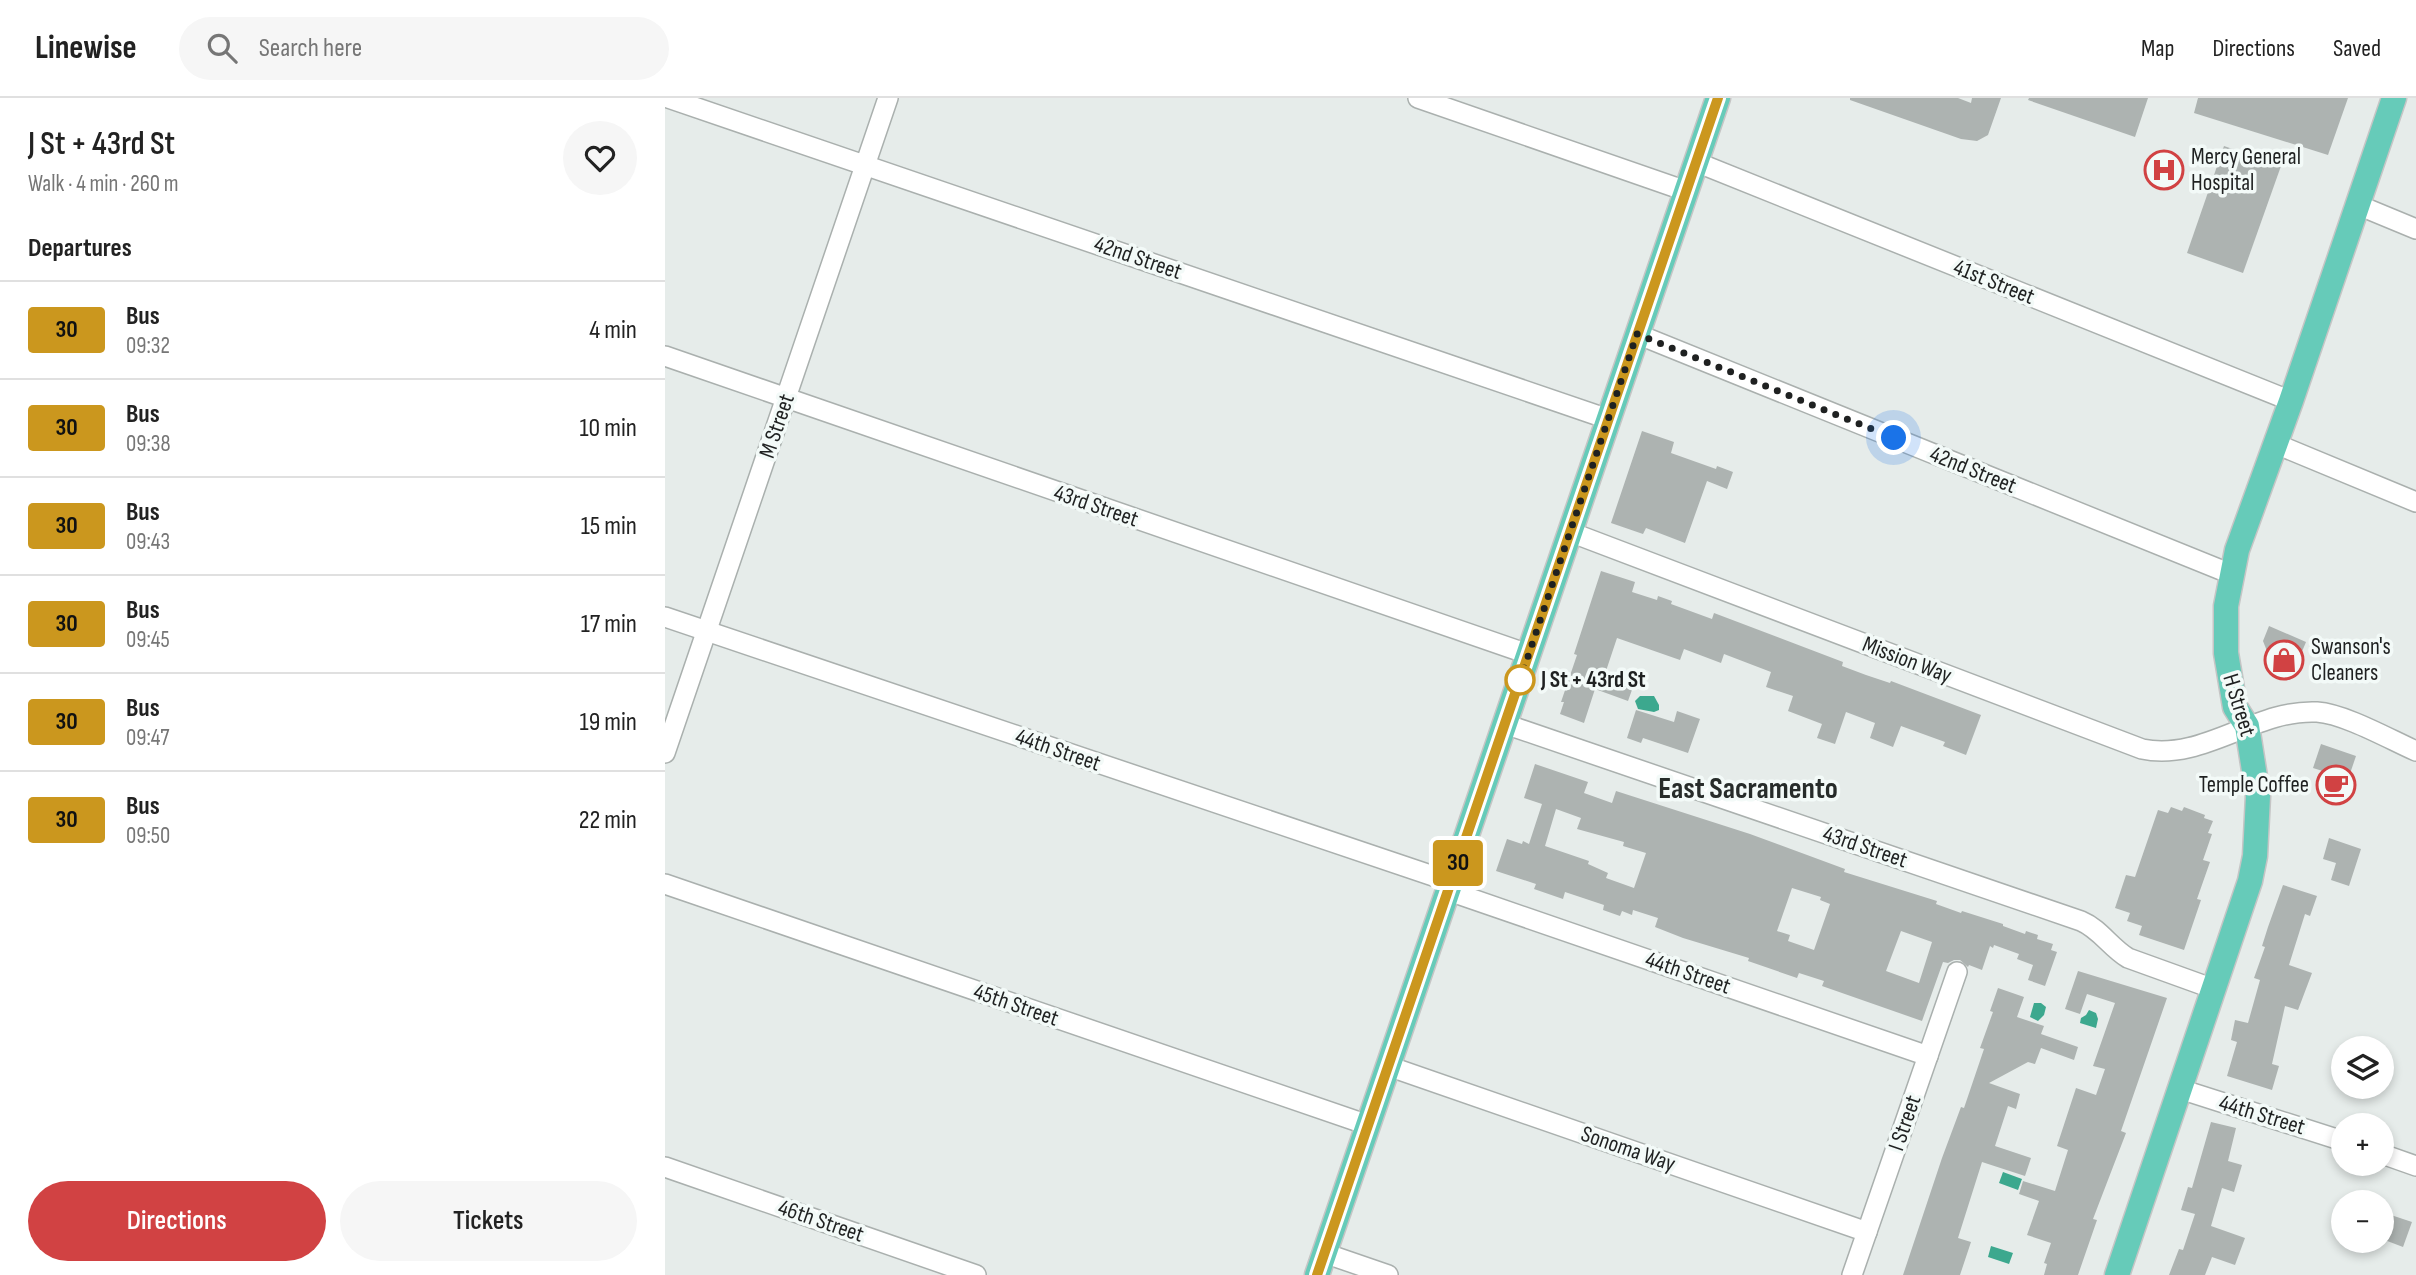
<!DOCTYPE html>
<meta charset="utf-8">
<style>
:root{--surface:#fff;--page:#f6f6f6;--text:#222;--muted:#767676;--line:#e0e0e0;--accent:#d14243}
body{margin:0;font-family:"Sofia Sans Condensed",sans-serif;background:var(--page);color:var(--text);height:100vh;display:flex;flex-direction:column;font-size:26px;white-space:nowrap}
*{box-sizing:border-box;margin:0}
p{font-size:23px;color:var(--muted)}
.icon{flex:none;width:38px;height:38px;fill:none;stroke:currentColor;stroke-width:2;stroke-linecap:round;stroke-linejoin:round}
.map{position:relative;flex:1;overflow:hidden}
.sheet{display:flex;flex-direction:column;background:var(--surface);width:665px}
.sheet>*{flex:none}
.badge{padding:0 14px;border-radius:5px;font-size:24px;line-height:46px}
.tools{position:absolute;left:1666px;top:938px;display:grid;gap:14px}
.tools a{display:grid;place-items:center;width:63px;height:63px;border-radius:50%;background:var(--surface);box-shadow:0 4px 10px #0003;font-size:35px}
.you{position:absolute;width:35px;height:35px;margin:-18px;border:5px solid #fff;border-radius:50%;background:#1a73e8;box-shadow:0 0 0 10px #1a73e833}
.map>.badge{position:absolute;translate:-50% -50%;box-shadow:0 0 0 4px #fff}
h2{padding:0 28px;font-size:26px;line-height:63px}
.round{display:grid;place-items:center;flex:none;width:74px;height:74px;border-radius:37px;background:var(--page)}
.summary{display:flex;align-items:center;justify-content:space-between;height:119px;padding:0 28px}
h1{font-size:33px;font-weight:600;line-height:52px}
.action{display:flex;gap:14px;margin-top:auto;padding:14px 28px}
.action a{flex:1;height:80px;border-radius:42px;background:var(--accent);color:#fff;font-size:28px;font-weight:600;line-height:80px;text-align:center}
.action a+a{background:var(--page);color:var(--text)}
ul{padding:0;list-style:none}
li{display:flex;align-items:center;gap:21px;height:98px;padding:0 28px;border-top:2px solid var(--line)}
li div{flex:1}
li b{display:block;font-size:26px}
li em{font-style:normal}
li .badge{min-width:77px;font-weight:700;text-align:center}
header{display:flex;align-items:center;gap:42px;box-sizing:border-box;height:98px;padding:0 35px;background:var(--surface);border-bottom:2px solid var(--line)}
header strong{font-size:33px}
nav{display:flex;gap:38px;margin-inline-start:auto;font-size:24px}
.search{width:490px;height:63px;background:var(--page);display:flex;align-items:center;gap:18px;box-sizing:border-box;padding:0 24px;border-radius:38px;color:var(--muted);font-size:26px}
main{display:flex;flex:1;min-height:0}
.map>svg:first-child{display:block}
.water{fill:#3ca88e}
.building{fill:#adb3b1;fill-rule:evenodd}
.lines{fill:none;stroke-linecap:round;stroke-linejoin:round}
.minor-casing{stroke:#aab0ae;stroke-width:22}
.major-casing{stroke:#c5c5c5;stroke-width:27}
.minor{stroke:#fff;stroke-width:19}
.major{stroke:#66cbb9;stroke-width:24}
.line-casing{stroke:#fff;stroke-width:16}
.line{stroke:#cb971e;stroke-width:10}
.walk{stroke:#1f2121;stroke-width:7;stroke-dasharray:0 12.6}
.stop-dot{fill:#fff;stroke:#cb971e;stroke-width:3.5}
.labels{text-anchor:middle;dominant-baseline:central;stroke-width:7;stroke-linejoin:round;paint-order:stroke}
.poi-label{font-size:23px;fill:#1f2121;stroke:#f3faf8;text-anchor:start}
.street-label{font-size:23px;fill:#1f2121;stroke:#f3faf8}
.stop-label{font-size:23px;font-weight:bold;fill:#1f2121;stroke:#f3faf8;text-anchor:start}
.district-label{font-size:30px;font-weight:bold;fill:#272c2a;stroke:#f3faf8}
</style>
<header>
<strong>Linewise</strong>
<div class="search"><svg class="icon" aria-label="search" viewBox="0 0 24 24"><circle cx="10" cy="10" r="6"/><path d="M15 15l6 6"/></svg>Search here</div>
<nav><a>Map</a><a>Directions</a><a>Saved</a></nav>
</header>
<main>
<section class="sheet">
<div class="summary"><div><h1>J St + 43rd St</h1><p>Walk · 4 min · 260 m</p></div><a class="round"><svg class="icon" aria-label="heart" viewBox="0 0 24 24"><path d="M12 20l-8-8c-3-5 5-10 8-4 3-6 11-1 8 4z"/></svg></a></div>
<h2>Departures</h2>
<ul>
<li><span class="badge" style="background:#cb971e;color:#111">30</span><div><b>Bus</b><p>09:32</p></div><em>4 min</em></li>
<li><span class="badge" style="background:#cb971e;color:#111">30</span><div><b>Bus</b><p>09:38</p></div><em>10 min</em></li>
<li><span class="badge" style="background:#cb971e;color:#111">30</span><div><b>Bus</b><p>09:43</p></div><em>15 min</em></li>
<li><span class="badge" style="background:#cb971e;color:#111">30</span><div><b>Bus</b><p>09:45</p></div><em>17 min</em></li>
<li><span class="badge" style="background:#cb971e;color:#111">30</span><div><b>Bus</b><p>09:47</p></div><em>19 min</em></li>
<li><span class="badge" style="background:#cb971e;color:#111">30</span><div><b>Bus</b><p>09:50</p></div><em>22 min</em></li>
</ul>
<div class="action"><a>Directions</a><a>Tickets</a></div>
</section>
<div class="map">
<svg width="1751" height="1177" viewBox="0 0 1751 1177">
<rect width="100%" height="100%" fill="#e6ecea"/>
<g class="water">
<path d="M975 598H989L994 607V612L989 614 973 611 970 603Z"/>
<path d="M1369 905H1376L1381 909 1379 917 1373 923 1365 919Z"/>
<path d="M1424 912 1431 915 1433 921 1431 930 1415 925 1416 920 1421 917Z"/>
<path d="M1338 1074 1357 1081 1353 1092 1334 1085Z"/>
<path d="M1326 1148 1348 1155 1344 1166 1323 1159Z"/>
</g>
<g class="building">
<path d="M1185 0H1293L1306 5 1307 0H1336L1323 37 1312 43 1296 41 1185 2Z"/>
<path d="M1364 0H1483L1470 39 1363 2Z"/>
<path d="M1533 0H1683L1663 57 1529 15Z"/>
<path d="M1559 48 1616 68 1578 175 1522 155Z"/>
<path d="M977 333 1009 344 1006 355 1051 371 1052 368 1068 374 1062 391 1042 383 1020 445 981 430 978 436 946 425Z"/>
<path d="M936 473 970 484 967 494 992 502 993 498 1007 503 1006 506 1047 521 1049 515 1178 564 1177 568 1201 577 1225 585 1226 583 1316 617 1301 657 1278 648 1280 644 1236 628 1228 649 1205 640 1210 625 1181 614 1170 646 1152 640 1157 626 1123 613 1128 598 1101 589 1106 574 1059 556 1056 565 1019 551 1015 562 952 540 941 573 945 575 943 580 968 589 963 603 930 591 919 625 895 616 899 604H896L912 557 909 556Z"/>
<path d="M1604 528 1641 544 1625 582 1611 576 1598 543Z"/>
<path d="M971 612 1009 624 1012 613 1035 621 1023 655 978 640 976 645 962 640Z"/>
<path d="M1656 646 1691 658 1675 705 1656 699 1664 675 1648 670Z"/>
<path d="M870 666 923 684 919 695 947 705 951 693 1085 736 1180 771 1179 774 1272 803 1271 806 1296 815 1297 813 1338 826V828L1360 836 1361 833 1373 837 1372 841 1388 846 1386 852 1392 854 1380 888 1363 882 1368 867 1352 861 1354 856 1329 847 1328 850 1325 848 1317 872 1304 867 1303 869 1295 862H1289L1283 865 1278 864 1257 923 1157 888 1159 883 1134 875 1132 880 1083 863 1084 860 1018 840 990 829 993 820 968 812 967 817 957 813 955 818 938 812 939 807 900 794 898 801 869 791 871 786 831 773 842 741 857 746 858 743 864 746 877 706 859 700ZM891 711 916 720 912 731 959 744 958 748 981 755 969 790 941 780 943 775 923 766 924 763 880 748ZM1127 790 1156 799 1155 802 1165 806 1149 852 1123 843 1125 837 1112 833ZM1236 833 1267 844 1254 885 1221 873Z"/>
<path d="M1506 709 1517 713 1519 709 1540 717 1539 720 1548 723 1543 735 1547 736 1538 762 1545 764 1532 801 1536 802 1519 852 1474 837 1477 828 1462 823 1465 815 1450 810 1461 777 1470 779 1493 712 1503 715Z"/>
<path d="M1664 740 1696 751 1684 788 1666 782 1671 765 1658 761Z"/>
<path d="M1618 787 1652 798 1645 818 1640 816 1624 867 1647 875 1633 912 1620 908 1607 966 1614 968 1607 992 1562 978 1572 944 1566 942 1570 922 1583 925 1595 882 1589 880 1600 849 1597 848 1603 829Z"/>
<path d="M1413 873 1502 900 1456 1033 1461 1035 1428 1121 1432 1122 1413 1177H1379L1382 1166 1379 1165 1386 1145 1362 1137 1374 1103 1354 1096 1358 1083 1390 1093 1403 1052 1392 1048 1411 990 1431 997 1440 971 1428 968 1450 905 1422 896 1415 916 1400 911Z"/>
<path d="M1333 890 1359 899 1352 919 1379 928 1376 936 1413 949 1409 962 1376 950 1370 966 1363 964 1324 985 1355 996 1351 1011 1343 1008 1330 1048 1366 1060 1360 1078 1317 1064 1293 1140 1306 1144 1295 1177H1238L1277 1060 1296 1009 1299 1010 1319 951 1315 950 1328 914 1325 913Z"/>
<path d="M1546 1024 1571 1030 1563 1063 1577 1067 1569 1094 1557 1090 1546 1128 1580 1140 1570 1167 1547 1159 1540 1177H1504L1514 1151 1518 1152 1530 1116 1516 1112 1523 1089 1527 1090Z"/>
<path d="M1720 1115 1747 1124 1738 1149 1717 1141V1125Z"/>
</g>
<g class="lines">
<defs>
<g id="minor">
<path d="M3 0 943 321"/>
<path d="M753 0 1021 93"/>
<path d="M1031 64 1626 303"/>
<path d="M1693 107 1751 131"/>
<path d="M972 236 1566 476"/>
<path d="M0 258 863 556"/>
<path d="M1611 346 1751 404"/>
<path d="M905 434 1477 651C1538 664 1590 611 1652 614 1680 616 1724 641 1751 653"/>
<path d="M0 519 786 784"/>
<path d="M840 626 1416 823C1435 831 1445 849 1463 860L1549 891"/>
<path d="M0 655 223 0"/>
<path d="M0 786 703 1027"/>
<path d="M784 793 1263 958"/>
<path d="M723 968 1202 1134"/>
<path d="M1515 991 1678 1043"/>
<path d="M1717 1056 1751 1068"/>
<path d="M0 1069 311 1177"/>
<path d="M659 1155 723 1177"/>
<path d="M1187 1177 1292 874"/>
</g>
<g id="major">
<path d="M652 1177 1053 0"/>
<path d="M1452 1177 1585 783 1590 758 1593 698 1582 628 1570 609 1561 555V508L1572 452 1626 303 1729 0"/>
</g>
</defs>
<use href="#minor" class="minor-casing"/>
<use href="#major" class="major-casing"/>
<use href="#minor" class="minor"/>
<use href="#major" class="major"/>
</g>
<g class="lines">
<defs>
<path id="line" d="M652 1177 1053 0"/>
</defs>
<use href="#line" class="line-casing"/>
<use href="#line" class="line"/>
<path class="walk" d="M855 582 972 236 1229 340"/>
</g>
<defs>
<symbol id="hospital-ring" viewBox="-11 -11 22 22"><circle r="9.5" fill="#f3faf8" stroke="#d14243" stroke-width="1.5"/><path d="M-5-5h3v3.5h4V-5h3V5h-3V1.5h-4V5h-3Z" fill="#d14243"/></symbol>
<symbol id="shop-ring" viewBox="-11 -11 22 22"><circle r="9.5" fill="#f3faf8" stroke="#d14243" stroke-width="1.5"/><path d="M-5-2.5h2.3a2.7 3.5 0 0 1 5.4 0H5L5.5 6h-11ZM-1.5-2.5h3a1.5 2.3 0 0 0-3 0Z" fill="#d14243"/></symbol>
<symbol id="cafe-ring" viewBox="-11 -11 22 22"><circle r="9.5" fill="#f3faf8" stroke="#d14243" stroke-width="1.5"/><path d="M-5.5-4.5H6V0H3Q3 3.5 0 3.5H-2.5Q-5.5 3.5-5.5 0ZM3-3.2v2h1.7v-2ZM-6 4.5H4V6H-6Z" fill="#d14243"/></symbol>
</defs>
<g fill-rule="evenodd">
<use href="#hospital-ring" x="1477" y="50" width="44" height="44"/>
<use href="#shop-ring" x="1597" y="540" width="44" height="44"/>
<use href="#cafe-ring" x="1649" y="665" width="44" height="44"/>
</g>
<circle class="stop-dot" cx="855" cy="582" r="14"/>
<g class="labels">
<g class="poi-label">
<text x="1526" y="59">Mercy General<tspan x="1526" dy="26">Hospital</tspan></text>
<text x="1646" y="549">Swanson's<tspan x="1646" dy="26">Cleaners</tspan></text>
<text x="1644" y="687" text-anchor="end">Temple Coffee</text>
</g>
<g class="street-label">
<text transform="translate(473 160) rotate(19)">42nd Street</text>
<text transform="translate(1329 184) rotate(22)">41st Street</text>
<text transform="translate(112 328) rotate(-71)">M Street</text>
<text transform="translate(1308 372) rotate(22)">42nd Street</text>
<text transform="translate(431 408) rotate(19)">43rd Street</text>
<text transform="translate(1242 562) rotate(21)">Mission Way</text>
<text transform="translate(1574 607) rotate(73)">H Street</text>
<text transform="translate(393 652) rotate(19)">44th Street</text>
<text transform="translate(1200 749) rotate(19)">43rd Street</text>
<text transform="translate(1023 875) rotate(19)">44th Street</text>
<text transform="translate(351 907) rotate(19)">45th Street</text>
<text transform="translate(1597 1017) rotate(17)">44th Street</text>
<text transform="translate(1240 1025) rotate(-71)">I Street</text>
<text transform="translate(963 1051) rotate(19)">Sonoma Way</text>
<text transform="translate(156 1123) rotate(19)">46th Street</text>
</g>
<g class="stop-label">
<text x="876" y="582">J St + 43rd St</text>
</g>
<g class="district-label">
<text x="1083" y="691">East Sacramento</text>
</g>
</g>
</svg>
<div class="tools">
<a><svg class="icon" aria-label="layers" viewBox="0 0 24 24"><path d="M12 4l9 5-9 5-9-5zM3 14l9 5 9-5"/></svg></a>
<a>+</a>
<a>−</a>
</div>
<div class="you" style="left:1229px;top:340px"></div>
<b class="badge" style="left:793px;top:765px;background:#cb971e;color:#111">30</b>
</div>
</main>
